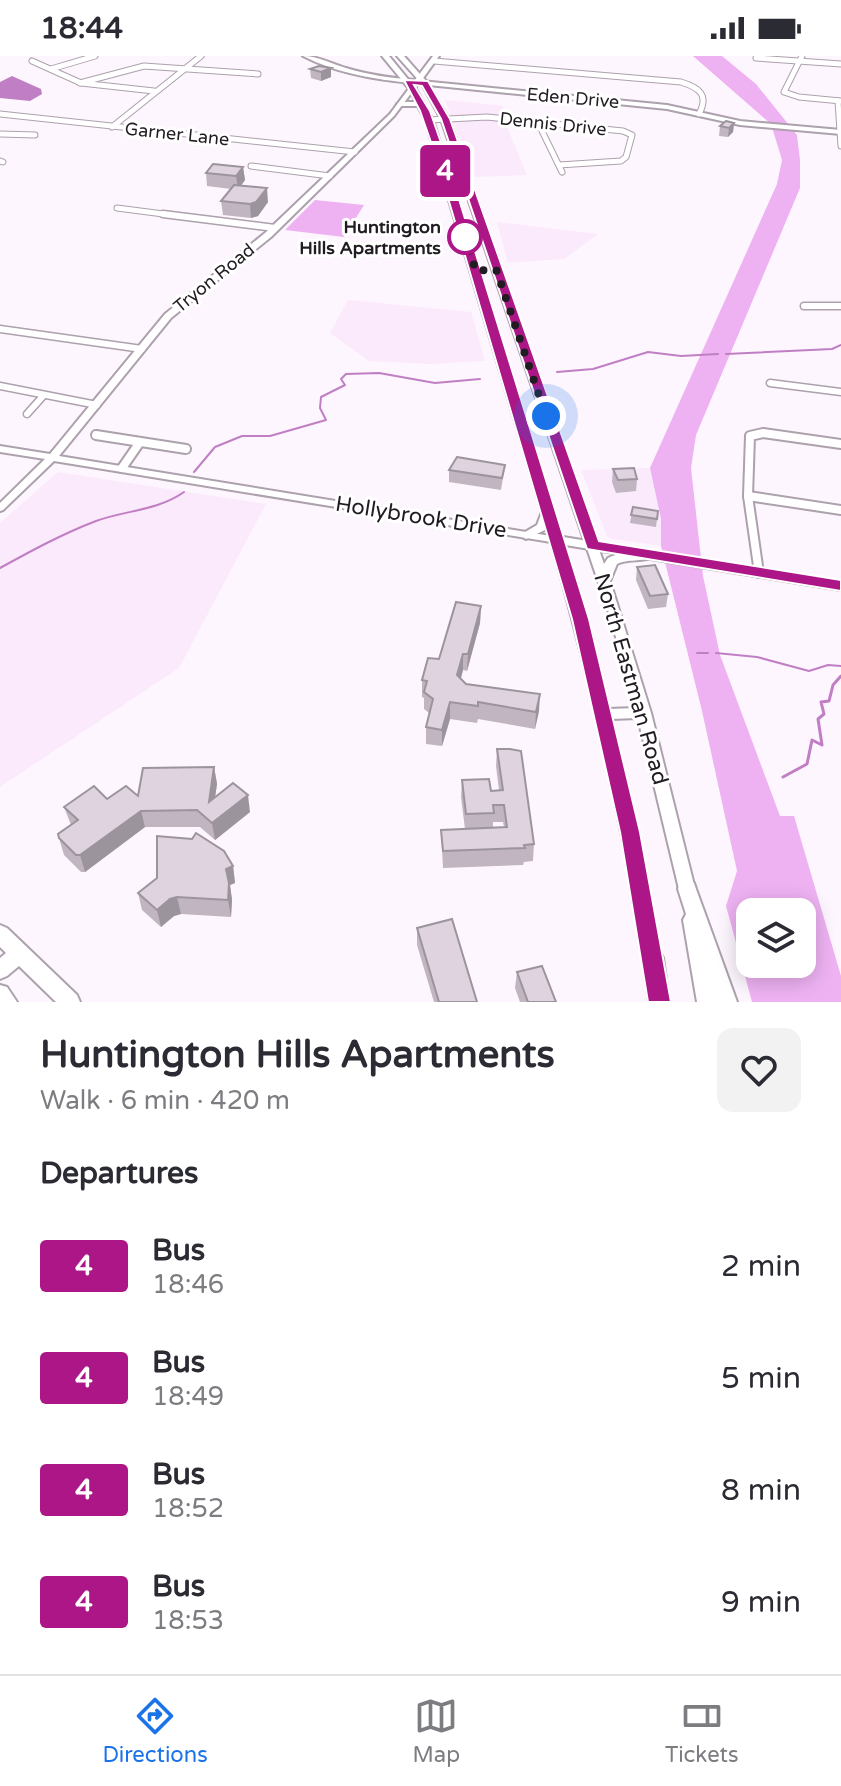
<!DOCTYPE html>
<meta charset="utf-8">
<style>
:root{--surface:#fff;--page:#f2f2f3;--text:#2b2b33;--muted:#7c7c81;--line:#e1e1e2;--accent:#1a73e8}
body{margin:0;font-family:"Varela Round",sans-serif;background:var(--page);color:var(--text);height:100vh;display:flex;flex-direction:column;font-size:30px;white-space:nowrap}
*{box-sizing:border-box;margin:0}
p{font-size:26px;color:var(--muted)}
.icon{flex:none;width:44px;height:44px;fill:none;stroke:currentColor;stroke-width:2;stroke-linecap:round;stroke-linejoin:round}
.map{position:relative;height:946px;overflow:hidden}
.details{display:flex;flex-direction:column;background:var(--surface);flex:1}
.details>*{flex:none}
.badge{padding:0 16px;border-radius:6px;font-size:28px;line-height:52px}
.tools{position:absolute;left:736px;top:842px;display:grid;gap:16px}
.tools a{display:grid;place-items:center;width:80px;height:80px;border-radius:16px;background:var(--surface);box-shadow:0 4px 20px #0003;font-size:40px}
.you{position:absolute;width:40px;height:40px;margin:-20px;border:6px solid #fff;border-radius:50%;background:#1a73e8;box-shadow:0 0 0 12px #1a73e833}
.map>.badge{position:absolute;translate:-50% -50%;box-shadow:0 0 0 4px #fff}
h2{padding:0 40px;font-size:30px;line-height:72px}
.round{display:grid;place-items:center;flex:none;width:84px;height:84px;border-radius:16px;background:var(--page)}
.overview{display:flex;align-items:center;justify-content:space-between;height:136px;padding:0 40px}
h1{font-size:38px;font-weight:700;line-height:60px}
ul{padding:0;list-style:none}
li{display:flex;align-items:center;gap:24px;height:112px;padding:0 40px}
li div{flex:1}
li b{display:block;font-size:30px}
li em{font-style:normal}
li .badge{min-width:88px;font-weight:700;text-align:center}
.status{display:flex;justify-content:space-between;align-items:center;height:56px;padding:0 40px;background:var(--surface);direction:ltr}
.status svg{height:22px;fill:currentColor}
.dock{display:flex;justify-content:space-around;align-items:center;height:112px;border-top:2px solid var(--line);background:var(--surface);font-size:22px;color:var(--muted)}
.dock a{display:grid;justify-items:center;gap:4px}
.dock .on{color:var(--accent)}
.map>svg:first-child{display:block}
.built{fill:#fbe9fc}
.green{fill:#eeb2f3;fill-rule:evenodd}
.water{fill:#c07fc4}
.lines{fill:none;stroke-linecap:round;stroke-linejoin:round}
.stream-far1{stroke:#c07fc4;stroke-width:2}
.stream{stroke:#c07fc4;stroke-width:3}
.minor-far2-casing{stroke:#aca1ad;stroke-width:7}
.minor-far1-casing{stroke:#aca1ad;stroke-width:9}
.minor-casing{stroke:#aca1ad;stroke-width:12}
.tertiary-casing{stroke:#aca1ad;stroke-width:4}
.secondary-casing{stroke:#aca1ad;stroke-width:4}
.primary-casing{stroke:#aca1ad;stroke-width:4}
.trunk-casing{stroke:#aca1ad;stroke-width:4}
.minor-far2{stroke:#fff;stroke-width:5}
.minor-far1{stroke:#fff;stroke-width:6}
.minor{stroke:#fff;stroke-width:8}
.tertiary{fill:#fff;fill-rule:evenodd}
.secondary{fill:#fff;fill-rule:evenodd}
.primary{fill:#fff;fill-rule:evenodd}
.trunk{fill:#fff;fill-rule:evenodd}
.wall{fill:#c0b5c1;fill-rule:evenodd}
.shaded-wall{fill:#9c949d}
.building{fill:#dfd3e0;stroke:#9c949d;stroke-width:2}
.line{fill:#ad1687;stroke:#fff;stroke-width:2}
.walk{stroke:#211c21;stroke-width:8;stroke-dasharray:0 14.4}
.stop-dot{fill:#fff;stroke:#ad1687;stroke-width:4}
.labels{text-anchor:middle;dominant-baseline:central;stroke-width:6;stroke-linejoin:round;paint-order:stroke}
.far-street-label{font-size:18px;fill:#211c21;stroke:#fff}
.far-stop-label{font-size:18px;font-weight:bold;fill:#211c21;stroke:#fff;text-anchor:end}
.street-label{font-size:22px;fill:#211c21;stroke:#fff}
</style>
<div class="status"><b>18:44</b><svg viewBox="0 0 49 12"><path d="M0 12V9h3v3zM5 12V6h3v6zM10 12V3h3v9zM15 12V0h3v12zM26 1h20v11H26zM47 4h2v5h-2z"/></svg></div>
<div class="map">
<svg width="841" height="946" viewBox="0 0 841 946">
<rect width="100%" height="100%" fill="#fef6fe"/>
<g class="built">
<path d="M445 44 504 50 498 63 504 64 527 119 474 121Z"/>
<path d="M497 166 598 178 564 203 508 207Z"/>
<path d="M348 244 471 256 485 305 431 308 369 305 330 277Z"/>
<path d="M650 412 661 463V490L608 482 581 414Z"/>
<path d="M58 416 266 448 179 612 0 731V467Z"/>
</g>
<g class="green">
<path d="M693 0H722L756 28 797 79 800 104V132L696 379 691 412 703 520 720 599 780 760H794L841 920V946H752L726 850 737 815 702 655 661 490V463L650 412 777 128 782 104 771 68ZM750 856H802V908H750Z"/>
<path d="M315 144 364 149 344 181 285 174Z"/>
</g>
<path class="water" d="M12 20 41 33 42 38 30 45 0 42V26Z"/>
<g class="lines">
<g class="stream-far1">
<path d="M726 298 832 293 841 289"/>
<path d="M557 316 593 313 648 296 681 300 718 298"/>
<path d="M194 416 215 391 242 380H270L326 364 320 352 321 341 345 329 341 323 346 318 379 317 435 327 480 323"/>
<path d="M0 512C31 495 62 478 96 465 126 454 157 455 184 436"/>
<path d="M697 597H708"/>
<path d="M716 597 757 601 809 615 828 609 841 610"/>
</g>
<path class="stream" d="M783 721 807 708 812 684 822 689 818 663 824 658 821 646 829 645 833 629 841 620"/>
<defs>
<g id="minor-far2">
<path d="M802 0 784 36 799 41 841 45"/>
<path d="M756 2 841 8"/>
<path d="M32 5 81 27 154 35"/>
<path d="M434 5 681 26C700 32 709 39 699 58"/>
<path d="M51 13 95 0"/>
<path d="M80 27 144 10 258 18"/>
<path d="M838 45 841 90"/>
<path d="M0 58 355 96"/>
<path d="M429 64 487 61 623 75 632 79 626 101 621 105 559 109"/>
<path d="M545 67 542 75 562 116"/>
<path d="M112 71 201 0"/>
<path d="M0 78 35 79"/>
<path d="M0 105 3 106"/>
<path d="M251 110 330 120"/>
<path d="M117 152 179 160"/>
</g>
<g id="minor-far1">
<path d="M163 158 275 172"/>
<path d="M804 250H841"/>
<path d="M0 273 142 293"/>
<path d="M770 327 841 336"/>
<path d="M0 330 97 349"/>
<path d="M27 358 44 339"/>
</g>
<g id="minor">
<path d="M96 379 186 393"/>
<path d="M122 412 140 386"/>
<path d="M748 440 841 454"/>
<path d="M759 517 748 440 750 380 763 377 841 388"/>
</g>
<path id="tertiary" d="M303 0C318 0 332 8 346 12 368 19 392 22 415 24L433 0H439L421 25 667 49 740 65 841 74V78L740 69 667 53 418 28 394 60 271 181 171 262 59 400 557 481 561 482 562 484 561 486 557 487 54 405 3 454 0 455V447L45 403 0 396V390L50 398 165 258 265 177 390 58 413 27C376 24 336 17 303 0Z"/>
<path id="secondary" d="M557 480 841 526V534L553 487 551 484 553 481Z"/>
<path id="primary" d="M382 0H389L416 33 433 64 587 563 608 653 636 652 610 560 441 63 422 28 397 0H404L427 26 449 63 604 508 608 502C621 496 644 491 656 499 646 507 629 502 617 508L610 525 651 657 695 833 693 838 687 840 681 838 679 833 638 662 611 663 638 776 661 902 659 907 653 910 647 907 645 902C619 757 589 614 547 473L526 483 520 479 537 469 542 456 425 64 418 50H401L397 48 401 46H416L410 34Z"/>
<g id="trunk">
<path d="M687 825 694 827 696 833 737 946H697L683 864 686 858 678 833 680 827Z"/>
<path d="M0 869 7 872 77 939 80 946H56L19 910 7 920 0 923V902L6 897 0 891Z"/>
<path d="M653 893 660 896 663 902 669 946H649L643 902 646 896Z"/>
<path d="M0 929 7 931 17 946H0Z"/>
</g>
</defs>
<use href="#minor-far2" class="minor-far2-casing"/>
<use href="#minor-far1" class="minor-far1-casing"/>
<use href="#minor" class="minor-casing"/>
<use href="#tertiary" class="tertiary-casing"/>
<use href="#secondary" class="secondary-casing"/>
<use href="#primary" class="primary-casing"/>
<use href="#trunk" class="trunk-casing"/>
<use href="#minor-far2" class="minor-far2"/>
<use href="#minor-far1" class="minor-far1"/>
<use href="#minor" class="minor"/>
<use href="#tertiary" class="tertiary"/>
<use href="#secondary" class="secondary"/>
<use href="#primary" class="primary"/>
<use href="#trunk" class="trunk"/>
</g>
<g class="wall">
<path d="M331 12V21L321 25 311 22 310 13Z"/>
<path d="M734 67 733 76 728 81 719 80 720 70Z"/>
<path d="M243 111 245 124 241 130 268 146 258 160 251 162 223 159 221 145 231 133 207 130 206 117Z"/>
<path d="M505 409 501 434 449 426V414Z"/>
<path d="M613 413 637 423 636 435 616 437 612 426Z"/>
<path d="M633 451 658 455 656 471 630 467Z"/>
<path d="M637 511 668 538 666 551 648 553 636 524Z"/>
<path d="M481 550 480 567 467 615 463 614 461 622 466 628 539 655 535 673 478 663 477 667 450 663 442 690 426 688V671L429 657 424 653V642L422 641V624Z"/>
<path d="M497 693 534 788 533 805 524 806 523 809 443 812 441 774 465 773 461 741 462 724 491 735 499 734 496 710ZM493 766H503L504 771 493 772Z"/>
<path d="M214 711 217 728 215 741 250 756 215 784 200 771H145L85 816H81L64 799 59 782 71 769 64 751 107 743 138 740Z"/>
<path d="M233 810 235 827 230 829 232 844 231 861 181 858 174 860 161 871 142 854 138 837 157 822Z"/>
<path d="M417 872 477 946H434L417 889Z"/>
<path d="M517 916 556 946H520L515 932Z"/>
</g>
<g class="shaded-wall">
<path d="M331 12V21L321 25V16Z"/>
<path d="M734 67 733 76 728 81 729 72Z"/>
<path d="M243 111 245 124 238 133 236 120Z"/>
<path d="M267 132 268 146 258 160 251 162 250 148Z"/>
<path d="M481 550 480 567 467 615 468 598Z"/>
<path d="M463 598V614L457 636V619Z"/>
<path d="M540 638 539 655 535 673 536 656Z"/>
<path d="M450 646V663L442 690V674Z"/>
<path d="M214 711 217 728 212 763 209 746Z"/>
<path d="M248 739 250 756 215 784 212 767Z"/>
<path d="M141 755 145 771 85 816 80 799Z"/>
<path d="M233 810 235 827 230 829 232 844 231 861 228 844 226 813Z"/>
<path d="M177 841 181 858 174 860 161 871 157 854 170 843Z"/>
</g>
<g class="building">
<path d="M319 10 331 12 321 16 310 13Z"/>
<path d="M726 65 734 67 729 72 720 70Z"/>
<path d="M213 108 243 111 236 120 206 117Z"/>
<path d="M234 129 267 132 256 146 250 148 221 145Z"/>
<path d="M457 401 505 409 502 422 449 414Z"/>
<path d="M634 412 637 423 618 424 613 413Z"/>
<path d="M633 451 658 455 657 463 631 459Z"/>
<path d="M655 509 668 538 650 540 637 511Z"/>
<path d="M456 546 481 550 468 598H463L457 619 466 628 540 638 536 656 478 646V650L450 646 442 674 426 671 433 643 424 636 427 625 422 624 428 602 439 603Z"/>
<path d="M497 693H510L521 695 534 788 524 789 525 792 443 795 441 774 507 771 504 749H493L494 757 466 758 462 724 489 723 491 735 503 734Z"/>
<path d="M214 711 209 746 233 727 248 739 212 767 197 754 141 755 80 799H76L59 782 58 778 78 764 64 751 94 730 107 743 126 730 138 740 143 712Z"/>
<path d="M196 777 224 795 233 810 226 813 229 827 228 844 177 841 170 843 157 854 138 837 157 822V780L192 783Z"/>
<path d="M452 863 477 946H439L417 872Z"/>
<path d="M542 910 556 946H528L517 916Z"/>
</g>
<path class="line" d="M404 24 428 25 450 63 599 485 841 524V535L587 493 441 63 422 30 414 29 430 55 445 98 589 563 640 776 671 946H648L620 776 572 563 435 98 420 55Z"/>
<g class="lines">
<path class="walk" d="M465 181 476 215 496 213 546 360"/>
</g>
<circle class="stop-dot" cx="465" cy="181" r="16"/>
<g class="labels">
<g class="far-street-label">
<text transform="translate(573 42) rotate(5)">Eden Drive</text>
<text transform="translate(553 68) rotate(6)">Dennis Drive</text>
<text transform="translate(177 78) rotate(6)">Garner Lane</text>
<text transform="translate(214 222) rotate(-39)">Tryon Road</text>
</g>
<g class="far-stop-label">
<text x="441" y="171">Huntington<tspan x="441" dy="21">Hills Apartments</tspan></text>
</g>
<g class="street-label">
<text transform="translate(421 461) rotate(9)">Hollybrook Drive</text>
<text transform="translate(631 623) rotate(74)">North Eastman Road</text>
</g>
</g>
</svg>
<div class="tools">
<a><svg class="icon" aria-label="layers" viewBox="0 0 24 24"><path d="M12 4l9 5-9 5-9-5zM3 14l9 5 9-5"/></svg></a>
</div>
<div class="you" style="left:546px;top:360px"></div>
<b class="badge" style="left:445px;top:115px;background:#ad1687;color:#fff">4</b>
</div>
<section class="details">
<div class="overview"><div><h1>Huntington Hills Apartments</h1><p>Walk · 6 min · 420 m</p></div><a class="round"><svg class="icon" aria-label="heart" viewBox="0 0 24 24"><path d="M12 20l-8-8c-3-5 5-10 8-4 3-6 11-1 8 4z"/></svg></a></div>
<h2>Departures</h2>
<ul>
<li><span class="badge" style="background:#ad1687;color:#fff">4</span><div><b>Bus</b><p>18:46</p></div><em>2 min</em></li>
<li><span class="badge" style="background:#ad1687;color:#fff">4</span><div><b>Bus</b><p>18:49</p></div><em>5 min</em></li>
<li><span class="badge" style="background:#ad1687;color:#fff">4</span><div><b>Bus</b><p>18:52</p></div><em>8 min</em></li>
<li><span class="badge" style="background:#ad1687;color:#fff">4</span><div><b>Bus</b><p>18:53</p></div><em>9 min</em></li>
</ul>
</section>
<nav class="dock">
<a class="on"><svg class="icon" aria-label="directions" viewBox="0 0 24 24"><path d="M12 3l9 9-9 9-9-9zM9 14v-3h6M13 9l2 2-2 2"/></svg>Directions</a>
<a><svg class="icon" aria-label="map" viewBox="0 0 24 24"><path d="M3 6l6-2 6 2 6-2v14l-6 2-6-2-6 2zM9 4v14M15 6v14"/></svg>Map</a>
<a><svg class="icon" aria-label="tickets" viewBox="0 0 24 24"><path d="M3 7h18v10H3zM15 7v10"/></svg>Tickets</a>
</nav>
